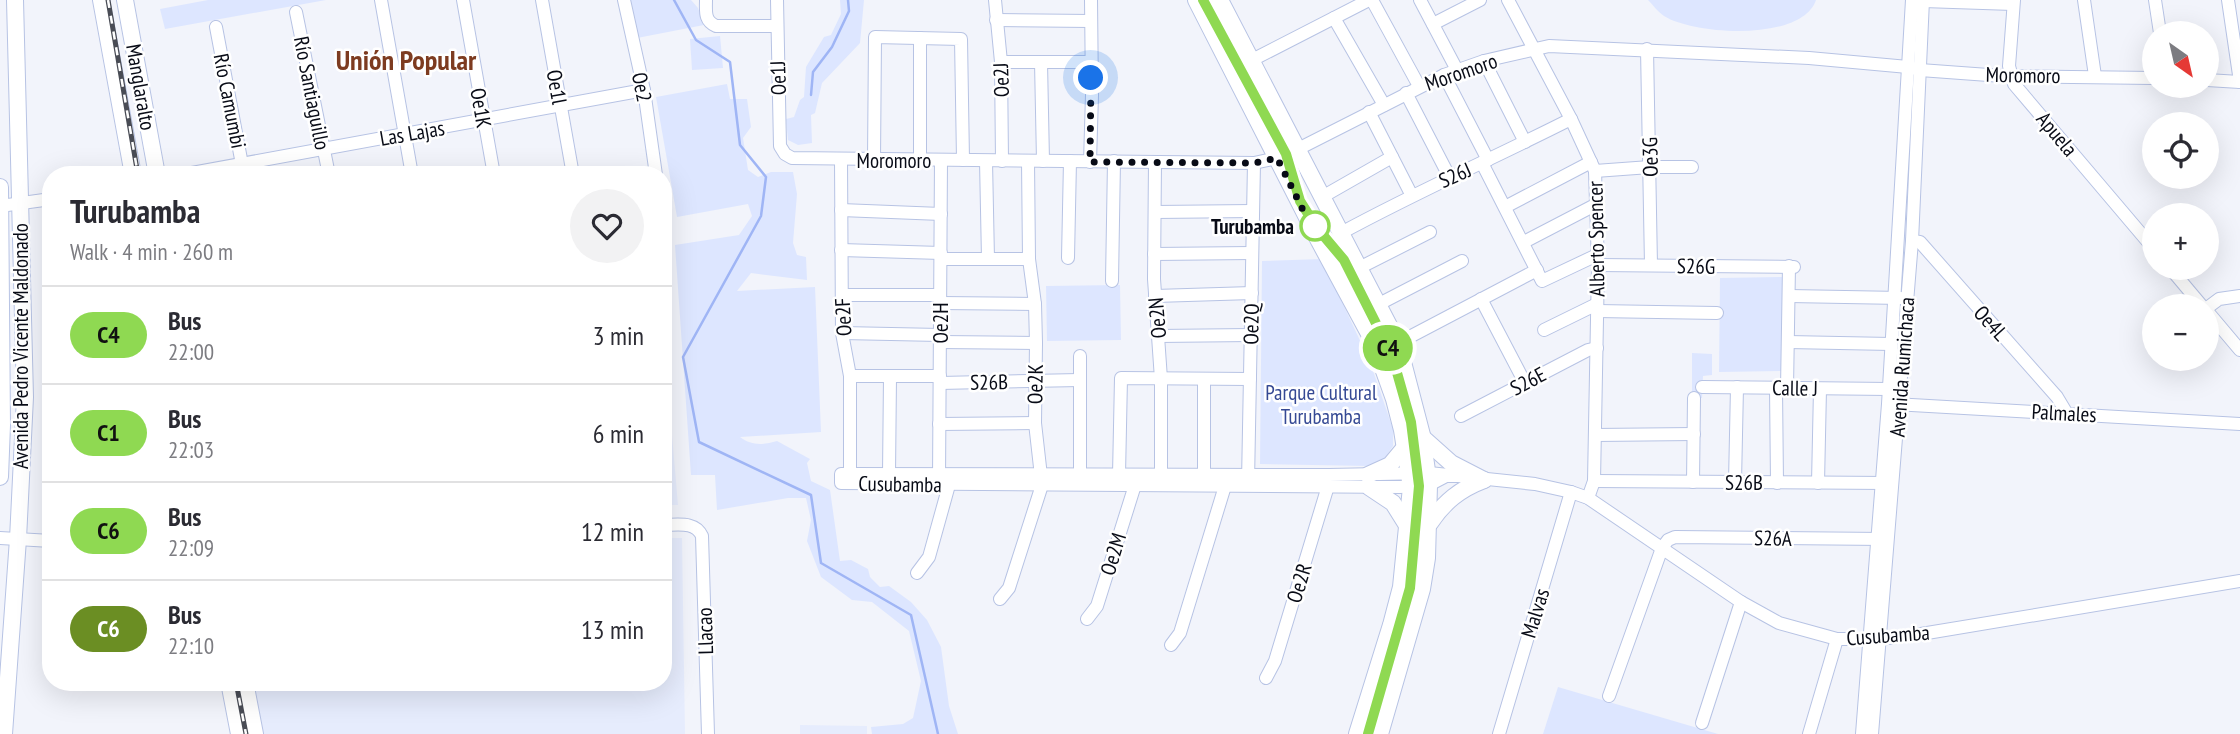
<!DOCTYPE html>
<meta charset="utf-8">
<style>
:root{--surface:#fff;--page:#f2f2f3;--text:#2b2b33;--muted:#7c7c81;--line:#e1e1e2}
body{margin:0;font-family:"PT Sans Narrow",sans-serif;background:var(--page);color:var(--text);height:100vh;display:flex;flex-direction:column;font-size:26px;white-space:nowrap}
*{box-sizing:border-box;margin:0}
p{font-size:23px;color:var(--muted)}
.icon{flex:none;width:38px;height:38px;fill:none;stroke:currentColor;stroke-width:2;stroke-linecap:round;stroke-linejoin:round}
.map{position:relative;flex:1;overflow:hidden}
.sheet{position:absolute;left:42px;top:166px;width:630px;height:525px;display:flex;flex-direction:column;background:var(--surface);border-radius:28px;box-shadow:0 7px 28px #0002}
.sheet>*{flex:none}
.badge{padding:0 14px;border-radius:23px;font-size:24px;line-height:46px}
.needle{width:46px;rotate:146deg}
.fabs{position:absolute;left:2142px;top:21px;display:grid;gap:14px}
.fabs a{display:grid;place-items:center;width:77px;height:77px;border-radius:50%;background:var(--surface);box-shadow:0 7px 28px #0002;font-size:35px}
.you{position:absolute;width:35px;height:35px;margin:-18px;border:5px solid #fff;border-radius:50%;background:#1a73e8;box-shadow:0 0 0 10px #1a73e833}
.map>.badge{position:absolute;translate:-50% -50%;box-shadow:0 0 0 4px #fff}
.round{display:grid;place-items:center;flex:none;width:74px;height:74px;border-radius:37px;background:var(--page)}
.headline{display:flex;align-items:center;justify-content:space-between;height:119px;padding:0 28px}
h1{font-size:33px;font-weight:600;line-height:52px}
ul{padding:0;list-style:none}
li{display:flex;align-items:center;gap:21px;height:98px;padding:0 28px;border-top:2px solid var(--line)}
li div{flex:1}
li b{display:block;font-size:26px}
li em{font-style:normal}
li .badge{min-width:77px;font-weight:700;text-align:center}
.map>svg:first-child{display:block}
.built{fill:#e6ecfd}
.green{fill:#dde6ff}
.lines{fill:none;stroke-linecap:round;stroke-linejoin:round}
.stream{stroke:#9fb5f5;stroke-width:2.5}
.minor-casing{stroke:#b7c3e4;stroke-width:14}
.major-casing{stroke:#b7c3e4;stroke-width:18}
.minor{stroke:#fff;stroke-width:12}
.major{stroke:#fff;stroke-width:16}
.rail-casing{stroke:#494c55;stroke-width:5}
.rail{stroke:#fff;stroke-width:2.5;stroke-dasharray:8;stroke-linecap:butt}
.line-casing{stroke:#fff;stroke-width:16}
.line{stroke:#8fd952;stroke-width:10}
.walk{stroke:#080b16;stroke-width:7;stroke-dasharray:0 12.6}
.stop-dot{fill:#fff;stroke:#8fd952;stroke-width:3.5}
.labels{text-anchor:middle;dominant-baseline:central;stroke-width:5;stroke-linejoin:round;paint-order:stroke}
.street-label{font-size:21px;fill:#080b16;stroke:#fff}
.stop-label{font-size:21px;font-weight:bold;fill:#080b16;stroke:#fff;text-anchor:end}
.park-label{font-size:21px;fill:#354994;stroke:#fff}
.district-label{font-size:28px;font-weight:bold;fill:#7d3b20;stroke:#fff}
</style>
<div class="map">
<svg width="2240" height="734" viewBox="0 0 2240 734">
<rect width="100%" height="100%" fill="#f2f4fb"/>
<g class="built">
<path d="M663 330 678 505H663Z"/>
<path d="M663 538H682L685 734H251L242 683 663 682Z"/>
<path d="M800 725 867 726V734H800Z"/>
</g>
<g class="green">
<path d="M208 0H326L165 29 160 9Z"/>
<path d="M629 0H691L698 8 704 25 637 38Z"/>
<path d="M840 0H864L860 43 822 83 815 113 811 115 812 143 798 145 788 140 786 119 794 117 800 100 804 97 806 67 824 37 831 35 841 14Z"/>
<path d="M1648 0H1816C1802 42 1694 35 1664 16 1658 12 1653 5 1648 0Z"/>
<path d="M720 36 723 68 692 70 690 39Z"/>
<path d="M727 84 730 99H747L751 127 743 138 748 170 758 177 771 172H793L797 194 793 243 797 255 806 257 807 280 751 273 737 291 815 287 821 432 740 437C752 446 763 445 777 441L810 459 807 463 811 481 830 490 840 561 851 560 868 569 870 577 880 587 889 586 911 602 927 620 941 647 949 706 958 734H872L871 727 903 724 913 718 921 681 909 631 872 602 852 600 821 577 807 541 811 520 806 498H788L717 510 715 475H691L675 245 739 235 752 216 748 204 677 217 656 97Z"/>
<path d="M1322 259 1370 362 1393 429V446L1382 462 1369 466 1260 464 1262 261Z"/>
<path d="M1784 277 1782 371 1719 372 1720 278Z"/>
<path d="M1120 285 1121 340 1047 341 1046 286Z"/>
<path d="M1692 353 1712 354V375L1703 376 1702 398H1692Z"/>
<path d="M1558 687 1718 734H1543Z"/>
</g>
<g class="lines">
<g class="stream">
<path d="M674 0 696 40 730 62 740 145 766 177 761 216 683 357 699 442 811 495 821 563 911 615 938 734"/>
<path d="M811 95 813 72 832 47 849 11 848 0"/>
</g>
<defs>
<g id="minor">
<path d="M381 0 412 175"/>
<path d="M463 0 494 175"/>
<path d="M542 0 573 175"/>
<path d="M624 0 644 90 656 175"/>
<path d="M706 0C706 11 704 21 716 26H777"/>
<path d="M777 0 780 146 785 154 792 158 1254 163 1277 158 1298 149 1444 75 1484 61 1549 46 1809 58 1908 67 1920 70 2002 76 2154 78"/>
<path d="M995 0 1001 62 1002 161"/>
<path d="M1372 0 1419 86"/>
<path d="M1420 0 1457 70"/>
<path d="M1508 0 1571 119 1595 171 1598 265 1594 481 1588 498"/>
<path d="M2014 0 2009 66 2014 84 2154 249"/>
<path d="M2084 0 2095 76"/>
<path d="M2155 0 2160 33"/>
<path d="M2228 0 2240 82"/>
<path d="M1923 1 2013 4"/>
<path d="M296 12 329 175"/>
<path d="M1334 18 1384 105"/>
<path d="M996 20 1091 21"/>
<path d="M1433 24 1480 0"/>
<path d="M216 27 244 175"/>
<path d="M1647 49 1651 265"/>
<path d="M1252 60 1369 0"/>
<path d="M1484 61 1525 142"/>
<path d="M1001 62H1090"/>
<path d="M1041 62 1043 161"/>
<path d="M1444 75 1488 160"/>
<path d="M2207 80 2240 82"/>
<path d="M1406 93 1450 178"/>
<path d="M1369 112 1411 194"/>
<path d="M841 159 842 333 850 376V474"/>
<path d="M874 160 875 37 961 39 963 160"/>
<path d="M920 160V38"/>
<path d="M986 161 988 259"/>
<path d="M1090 162 1092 95 1091 0"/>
<path d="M1155 162 1154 279 1161 379V475"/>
<path d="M1482 163 1542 281 1597 255"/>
<path d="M1595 171 1650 167H1692"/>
<path d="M181 175 644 90"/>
<path d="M1322 197 1392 157"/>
<path d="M0 206 51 199"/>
<path d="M1505 207 1591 162"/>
<path d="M841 210 941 214"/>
<path d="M1155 212 1253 211"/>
<path d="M1341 233C1416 192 1494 158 1571 119"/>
<path d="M1912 241 1920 242 2057 397 2066 412"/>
<path d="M1524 242 1597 204"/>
<path d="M841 250 941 253"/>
<path d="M1154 254 1252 253"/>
<path d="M1068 258 1070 161"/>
<path d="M941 259H1029"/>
<path d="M1598 265 1794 267"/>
<path d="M1359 268 1430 232"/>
<path d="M2170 268 2202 306"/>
<path d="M1112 281 1114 161"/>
<path d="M842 295H940"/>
<path d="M1155 296 1252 293"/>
<path d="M1789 296 1901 298"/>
<path d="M1481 299 1525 383"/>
<path d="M940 303 1035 304"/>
<path d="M1379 304 1462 261"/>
<path d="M2207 308 2219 299 2240 296"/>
<path d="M1597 311 1717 313"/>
<path d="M2207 311 2240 350"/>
<path d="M1544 330 1597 304"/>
<path d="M842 333 940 335"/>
<path d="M1158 336 1251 335"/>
<path d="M940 342 1036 343"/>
<path d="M1788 342 1891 344"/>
<path d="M1398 343 1537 270"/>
<path d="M850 376H940"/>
<path d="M940 383 1080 380"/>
<path d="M1702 387 1889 389"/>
<path d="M1776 388 1777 483"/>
<path d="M1787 388 1789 266"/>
<path d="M1894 404 2240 424"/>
<path d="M1461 416 1588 350 1597 348"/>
<path d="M939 424 1035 423"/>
<path d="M1595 435 1694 434"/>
<path d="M889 474 890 377"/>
<path d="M1080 475V356"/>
<path d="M1119 475 1121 378 1250 379"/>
<path d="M1204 475V380"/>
<path d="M1448 475 1429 485 1400 487 841 483V474L1329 475 1429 473 1535 484 1571 492 1588 498 1741 602 1779 623 1837 639H1879L1915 635 2240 581"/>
<path d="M939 481 941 160"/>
<path d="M1594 481 1888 483"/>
<path d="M1248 482 1254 163"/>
<path d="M1693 482 1694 398"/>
<path d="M1735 482 1737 387"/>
<path d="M1818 483 1820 389"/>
<path d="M663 525C678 525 695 521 702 536L708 734"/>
<path d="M0 538 51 541"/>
<path d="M917 573 929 557 949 485V478"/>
<path d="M1000 599 1009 588 1042 485 1035 423 1036 343 1035 304 1029 259 1028 161"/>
<path d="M1087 619 1097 606 1135 485"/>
<path d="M1171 645 1180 633 1225 486"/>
<path d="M1266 678 1275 661 1328 486"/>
<path d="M1609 696 1662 548 1668 540 1675 537 1885 539"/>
<path d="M1702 723 1741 602"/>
<path d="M1499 734 1571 492"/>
<path d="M1809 734 1837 639"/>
<path d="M1862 734 1888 404 1912 0"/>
<path d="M1872 734 1912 241 1923 0"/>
</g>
<g id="major">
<path d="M101 0 133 175"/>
<path d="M125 0 157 175"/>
<path d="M1196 0 1319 241 1374 343 1394 399 1402 430 1411 487 1401 587 1391 625 1357 734"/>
<path d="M1220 0 1398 343 1422 435 1429 485 1427 558 1422 589 1380 734"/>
<path d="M0 187 2 425 0 477"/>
<path d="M1423 438 1451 463 1484 480"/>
<path d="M1368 475 1390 465 1405 447"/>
<path d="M1369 487 1393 503 1408 527"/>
<path d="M1430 523C1444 502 1460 489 1484 480"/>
<path d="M229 682 239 734"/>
<path d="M245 682 255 734"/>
<path d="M4 734 18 539 25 397 15 0"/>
</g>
</defs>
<use href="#minor" class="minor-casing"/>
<use href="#major" class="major-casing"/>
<use href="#minor" class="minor"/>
<use href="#major" class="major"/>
<defs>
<g id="rail">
<path d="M108 0 138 175"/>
<path d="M236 682 246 734"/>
</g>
</defs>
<use href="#rail" class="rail-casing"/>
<use href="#rail" class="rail"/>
</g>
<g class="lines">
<defs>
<path id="line" d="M1203 0 1286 154 1300 201 1317 228 1344 260 1392 355 1411 422 1419 486 1410 588 1368 734"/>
</defs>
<use href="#line" class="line-casing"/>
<use href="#line" class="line"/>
<path class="walk" d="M1091 78 1090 162 1254 163 1277 158 1308 220 1315 226"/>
</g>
<circle class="stop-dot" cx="1315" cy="226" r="14"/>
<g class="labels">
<g class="street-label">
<text transform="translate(1461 72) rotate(-19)">Moromoro</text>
<text transform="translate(2023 75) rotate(1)">Moromoro</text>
<text transform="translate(778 78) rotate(-92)">Oe1J</text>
<text transform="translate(1001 80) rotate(-92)">Oe2J</text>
<text transform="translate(141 87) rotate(80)">Manglaralto</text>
<text transform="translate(557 87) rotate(80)">Oe1l</text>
<text transform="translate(642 87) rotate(79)">Oe2</text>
<text transform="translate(312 93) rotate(79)">Río Santiaguillo</text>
<text transform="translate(230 101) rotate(79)">Río Camumbi</text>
<text transform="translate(481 108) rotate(80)">Oe1K</text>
<text transform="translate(412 133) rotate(-10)">Las Lajas</text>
<text transform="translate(2057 134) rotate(50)">Apuela</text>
<text transform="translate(1650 157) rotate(-91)">Oe3G</text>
<text x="894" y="160">Moromoro</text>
<text transform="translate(1455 175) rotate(-24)">S26J</text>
<text transform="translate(1596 239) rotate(-91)">Alberto Spencer</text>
<text transform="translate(1696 266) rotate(1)">S26G</text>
<text transform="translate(843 317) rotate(-93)">Oe2F</text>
<text transform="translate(1157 318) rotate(-95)">Oe2N</text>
<text transform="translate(940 323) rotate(-90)">Oe2H</text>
<text transform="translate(1991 323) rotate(48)">Oe4L</text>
<text transform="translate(1251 324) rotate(-89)">Oe2Q</text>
<text transform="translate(20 346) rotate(-90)">Avenida Pedro Vicente Maldonado</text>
<text transform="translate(1902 367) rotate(-86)">Avenida Rumichaca</text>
<text transform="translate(1528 381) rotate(-28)">S26E</text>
<text transform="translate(989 382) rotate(-1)">S26B</text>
<text transform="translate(1035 384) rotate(-89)">Oe2K</text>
<text transform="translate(1795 388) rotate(1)">Calle J</text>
<text transform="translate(2064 413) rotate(3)">Palmales</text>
<text x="1744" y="482">S26B</text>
<text transform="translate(900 484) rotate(1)">Cusubamba</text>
<text transform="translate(1773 538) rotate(1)">S26A</text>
<text transform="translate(1113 554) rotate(-73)">Oe2M</text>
<text transform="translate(1299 583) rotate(-73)">Oe2R</text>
<text transform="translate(1535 613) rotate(-73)">Malvas</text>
<text transform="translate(705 631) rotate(-92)">Llacao</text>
<text transform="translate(1888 635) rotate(-4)">Cusubamba</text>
</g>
<g class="stop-label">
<text x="1294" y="226">Turubamba</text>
</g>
<g class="park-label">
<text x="1321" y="392">Parque Cultural<tspan x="1321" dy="24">Turubamba</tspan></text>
</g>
<g class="district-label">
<text x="406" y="59">Unión Popular</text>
</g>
</g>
</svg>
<div class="fabs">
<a><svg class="needle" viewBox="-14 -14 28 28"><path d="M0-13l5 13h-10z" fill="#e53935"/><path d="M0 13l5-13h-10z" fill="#7c7c81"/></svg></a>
<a><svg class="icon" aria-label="locate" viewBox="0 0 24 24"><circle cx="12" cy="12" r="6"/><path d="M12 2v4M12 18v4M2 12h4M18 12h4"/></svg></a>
<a>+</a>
<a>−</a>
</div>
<div class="you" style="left:1091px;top:78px"></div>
<b class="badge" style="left:1388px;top:348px;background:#8fd952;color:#111">C4</b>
<section class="sheet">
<div class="headline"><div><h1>Turubamba</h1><p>Walk · 4 min · 260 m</p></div><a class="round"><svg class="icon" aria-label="heart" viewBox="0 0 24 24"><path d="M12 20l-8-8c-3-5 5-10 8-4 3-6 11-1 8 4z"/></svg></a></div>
<ul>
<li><span class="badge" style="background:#8fd952;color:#111">C4</span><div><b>Bus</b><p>22:00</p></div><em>3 min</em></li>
<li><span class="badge" style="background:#8fd952;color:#111">C1</span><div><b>Bus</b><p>22:03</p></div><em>6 min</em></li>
<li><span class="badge" style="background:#8fd952;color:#111">C6</span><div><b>Bus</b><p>22:09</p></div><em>12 min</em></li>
<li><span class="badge" style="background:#6b8e23;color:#fff">C6</span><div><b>Bus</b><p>22:10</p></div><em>13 min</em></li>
</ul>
</section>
</div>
